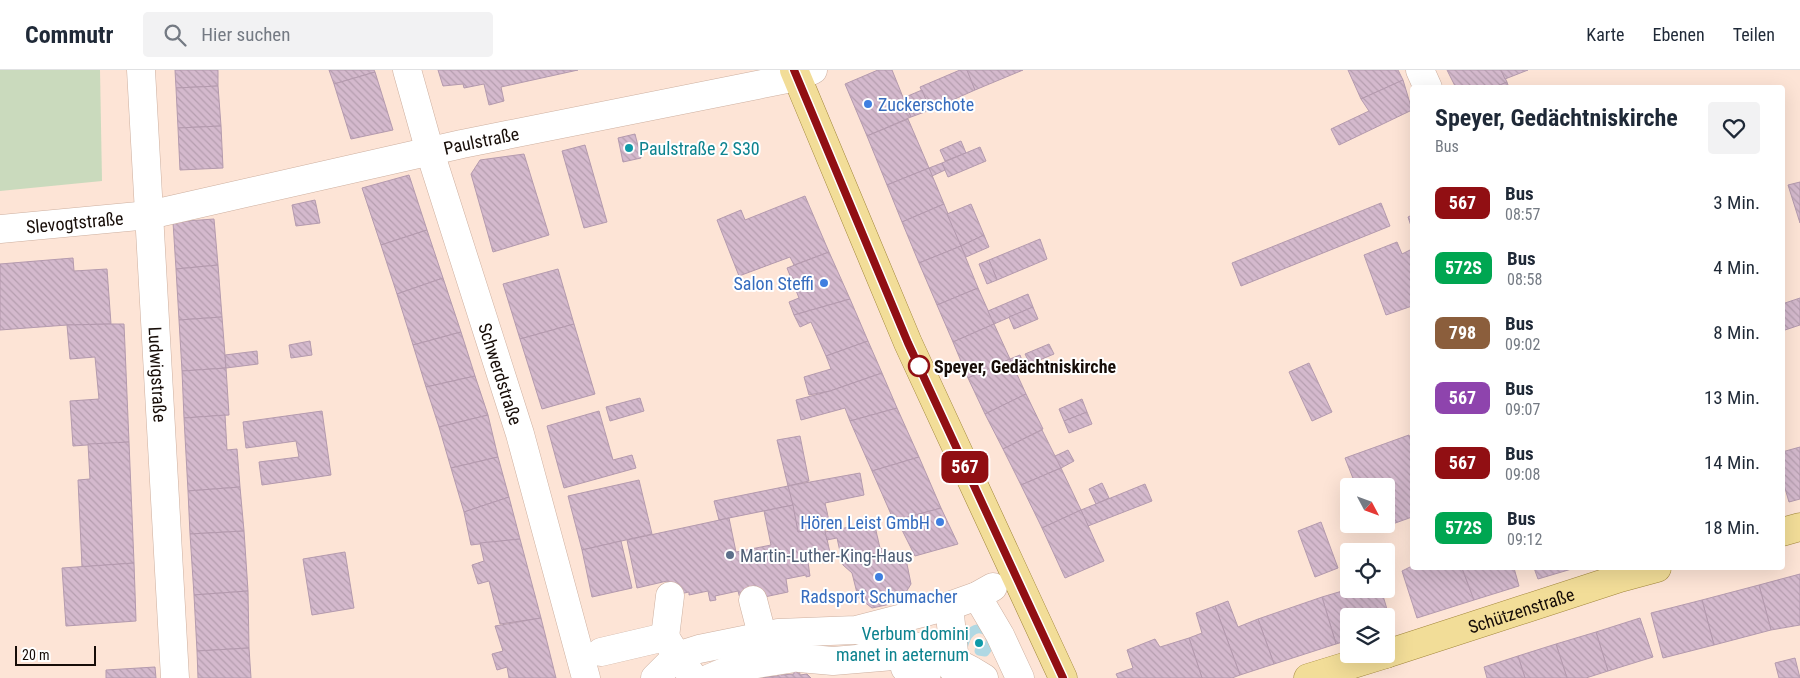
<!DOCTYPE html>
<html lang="de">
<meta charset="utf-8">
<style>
:root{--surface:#fff;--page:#f2f2f3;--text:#1f2937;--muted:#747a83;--line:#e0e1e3}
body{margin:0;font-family:"Roboto Condensed",sans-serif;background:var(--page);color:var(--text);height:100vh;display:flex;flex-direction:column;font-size:19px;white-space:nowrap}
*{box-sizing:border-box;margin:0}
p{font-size:16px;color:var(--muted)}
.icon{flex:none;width:28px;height:28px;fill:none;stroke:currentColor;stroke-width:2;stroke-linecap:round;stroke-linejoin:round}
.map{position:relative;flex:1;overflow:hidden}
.sheet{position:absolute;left:1410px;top:15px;width:375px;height:485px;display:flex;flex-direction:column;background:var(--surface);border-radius:5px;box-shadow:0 5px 20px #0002}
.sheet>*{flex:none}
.badge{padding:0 10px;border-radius:8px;font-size:18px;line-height:32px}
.needle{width:32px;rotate:131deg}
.tools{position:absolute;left:1340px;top:408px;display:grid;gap:10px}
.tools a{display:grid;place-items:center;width:55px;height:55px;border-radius:5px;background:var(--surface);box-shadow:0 5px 20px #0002;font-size:25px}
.scale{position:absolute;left:15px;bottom:12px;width:81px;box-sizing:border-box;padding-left:5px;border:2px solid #170d08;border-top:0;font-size:14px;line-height:18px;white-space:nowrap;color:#170d08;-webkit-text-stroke:4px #fff;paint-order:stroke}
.map>.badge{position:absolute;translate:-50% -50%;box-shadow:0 0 0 2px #fff}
.round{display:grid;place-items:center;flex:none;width:52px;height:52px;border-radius:5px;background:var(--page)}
.headline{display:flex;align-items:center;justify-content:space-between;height:85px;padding:0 25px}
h1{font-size:24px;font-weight:700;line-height:38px}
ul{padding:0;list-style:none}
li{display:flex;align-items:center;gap:15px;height:65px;padding:0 25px}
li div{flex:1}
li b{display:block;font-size:19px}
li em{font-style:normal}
li .badge{min-width:55px;font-weight:700;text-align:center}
header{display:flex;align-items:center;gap:30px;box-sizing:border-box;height:70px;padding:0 25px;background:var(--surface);border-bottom:1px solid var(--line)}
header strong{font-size:24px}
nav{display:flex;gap:28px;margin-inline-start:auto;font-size:18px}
.search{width:350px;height:45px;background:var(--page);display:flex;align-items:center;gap:12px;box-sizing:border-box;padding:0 18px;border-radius:5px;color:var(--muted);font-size:19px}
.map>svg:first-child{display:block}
.green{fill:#cadabd}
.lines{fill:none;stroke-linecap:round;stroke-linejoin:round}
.stream{stroke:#b0d8e3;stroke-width:9}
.building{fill:url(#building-back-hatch);stroke:#b49aae}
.minor-casing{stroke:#cdaf9f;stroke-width:29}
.major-casing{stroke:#a08539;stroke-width:29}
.minor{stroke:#fff;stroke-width:28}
.major{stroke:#f2dd98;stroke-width:28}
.line-casing{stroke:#fff;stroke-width:11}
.line{stroke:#910f13;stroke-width:8}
.shop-dot{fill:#3f7fe0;stroke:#fff;stroke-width:2}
.culture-dot{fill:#0f9aa8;stroke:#fff;stroke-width:2}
.stop-dot{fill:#fff;stroke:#910f13;stroke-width:2.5}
.service-dot{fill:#5c6f8a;stroke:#fff;stroke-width:2}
.labels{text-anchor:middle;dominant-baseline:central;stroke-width:4;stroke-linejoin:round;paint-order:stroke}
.shop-label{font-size:18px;fill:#366cbe;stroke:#fff;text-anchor:end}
.street-label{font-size:18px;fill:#170d08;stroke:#fff}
.culture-label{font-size:18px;fill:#0d838f;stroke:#fff;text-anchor:start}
.stop-label{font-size:18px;font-weight:bold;fill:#170d08;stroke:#fff;text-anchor:start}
.service-label{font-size:18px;fill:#4e5e75;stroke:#fff;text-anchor:start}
</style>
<header>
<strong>Commutr</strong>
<div class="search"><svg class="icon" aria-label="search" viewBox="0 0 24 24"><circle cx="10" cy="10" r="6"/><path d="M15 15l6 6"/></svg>Hier suchen</div>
<nav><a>Karte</a><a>Ebenen</a><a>Teilen</a></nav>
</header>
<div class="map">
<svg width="1800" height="608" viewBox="0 0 1800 608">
<defs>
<pattern id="building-back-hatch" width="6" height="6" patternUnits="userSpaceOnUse" patternTransform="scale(1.25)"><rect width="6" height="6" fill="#d4b9cd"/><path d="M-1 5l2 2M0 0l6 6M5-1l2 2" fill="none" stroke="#b59eaf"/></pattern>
</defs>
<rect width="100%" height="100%" fill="#fde4d6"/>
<path class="green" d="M0 0H100L102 111 0 121Z"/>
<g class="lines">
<path class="stream" d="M963 579C969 544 1003 561 985 582L979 581"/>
</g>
<g class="building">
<path d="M175 0H218V16L176 18Z"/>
<path d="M329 0H374L375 2 334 14Z"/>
<path d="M438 0H578L501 17 504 31 489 35 484 14 464 18 463 14 443 16Z"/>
<path d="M878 0H892L911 47 867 66 845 14Z"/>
<path d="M960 0H967L975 20 930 40 920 17Z"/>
<path d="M967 0H1023L975 20Z"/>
<path d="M1348 0H1398L1403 10 1361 29Z"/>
<path d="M1447 0H1501L1507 12 1493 18H1456Z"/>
<path d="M1501 0H1528L1505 9Z"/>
<path d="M375 2 393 60 351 69 334 14Z"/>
<path d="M1403 10 1412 40 1339 75 1331 59 1369 41 1361 29Z"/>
<path d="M1507 12 1509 18H1493Z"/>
<path d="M218 16 221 56 178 58 176 18Z"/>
<path d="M922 20 930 40 911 47 903 28Z"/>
<path d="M908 49 929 98 887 115 867 66Z"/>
<path d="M221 56 223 98 180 100 178 58Z"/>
<path d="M635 64 641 88 623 92 618 68Z"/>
<path d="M961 71 966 83 945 91 940 80Z"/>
<path d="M585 75 607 152 584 158 562 81Z"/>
<path d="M980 77 986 91 948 107 942 93Z"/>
<path d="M524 84 549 165 493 182 471 104 480 90Z"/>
<path d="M942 93 945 100 932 106 929 98Z"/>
<path d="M929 98 944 134 902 152 887 115Z"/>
<path d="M409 105 427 160 381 175 362 118Z"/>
<path d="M1800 112V153L1788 115Z"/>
<path d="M805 126 829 182 794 195 790 187 739 206 717 150 741 140 745 150Z"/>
<path d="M315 130 320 153 296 156 292 135Z"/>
<path d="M1381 133 1390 156 1241 216 1232 193Z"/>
<path d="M944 134 961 176 919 193 902 152Z"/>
<path d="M971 134 984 165 961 176 947 144Z"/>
<path d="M1412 145V159L1408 147Z"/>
<path d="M214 149 218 195 176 199 173 152Z"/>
<path d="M427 160 443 208 397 224 381 175Z"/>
<path d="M984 165 989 177 966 187 961 176Z"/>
<path d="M1040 169 1047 189 997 210 989 190Z"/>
<path d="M1397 172 1402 184 1412 179V236L1386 245 1364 185Z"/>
<path d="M961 176 978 218 937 235 919 193Z"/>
<path d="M829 182 850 229 794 245 789 232 799 228 787 198Z"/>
<path d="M73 188 74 201 107 199 111 254 67 255 0 260V194Z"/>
<path d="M989 190 997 210 987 214 979 194Z"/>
<path d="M218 195 222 247 179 250 176 199Z"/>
<path d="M558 199 574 254 520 269 503 214Z"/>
<path d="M443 208 461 262 413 275 397 224Z"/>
<path d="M978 218 994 254 953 272 937 235Z"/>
<path d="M1028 224 1033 237 994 254 988 241Z"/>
<path d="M1800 228V255L1782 261V234Z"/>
<path d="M850 229 868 271 826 286 811 252 800 257 794 245Z"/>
<path d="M1033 237 1038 249 1014 259 1009 247Z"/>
<path d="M222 247 226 298 182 301 179 250Z"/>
<path d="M111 254H124L129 372 73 376 70 331 99 329 95 287 70 289 67 255Z"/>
<path d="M574 254 595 324 542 339 520 269Z"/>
<path d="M994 254 1010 289 968 308 953 272Z"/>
<path d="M461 262 475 306 426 317 413 275Z"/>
<path d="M310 271 312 285 291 288 289 275Z"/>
<path d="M868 271 882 303 830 321 809 325 804 307 831 299 826 286Z"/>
<path d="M1049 274 1054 284 1030 294 1025 284Z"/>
<path d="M257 281 258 294 226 298 225 285Z"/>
<path d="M1020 285 1023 293 1013 297 1010 289Z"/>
<path d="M1010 289 1026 324 985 344 968 308Z"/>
<path d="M1309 293 1332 342 1312 351 1289 302Z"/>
<path d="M226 298 229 345 184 348 182 301Z"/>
<path d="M882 303 897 338 850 351 845 338 801 350 796 330 830 321Z"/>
<path d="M475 306 488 345 439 357 426 317Z"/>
<path d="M1026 324 1043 359 1003 379 985 344Z"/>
<path d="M640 328 644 341 610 351 606 337Z"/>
<path d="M1082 329 1087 342 1064 351 1059 339Z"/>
<path d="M897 338 919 387 872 401 850 351Z"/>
<path d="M322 341 331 405 262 415 259 392 299 387 296 371 246 378 243 352Z"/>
<path d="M599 341 613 390 632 385 636 398 564 418 547 356Z"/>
<path d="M1087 342 1092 354 1069 363 1064 351Z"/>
<path d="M225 345 227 380 237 379 240 417 188 421 184 348Z"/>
<path d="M488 345 498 387 451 398 439 357Z"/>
<path d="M1042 360 1061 398 1021 415 1003 379Z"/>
<path d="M1409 365 1412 375V447L1373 461 1370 454H1386V416H1356L1345 388Z"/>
<path d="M800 366 809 411 788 416 777 370Z"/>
<path d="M129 372 134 493 82 497 78 410 90 409 88 374Z"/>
<path d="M1800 377V429L1789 432 1782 408V382Z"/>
<path d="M1068 380 1074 391 1061 398 1055 386Z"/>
<path d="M498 387 509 427 464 442 451 398Z"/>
<path d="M919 387 941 438 894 451 872 401Z"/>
<path d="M1061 398 1081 440 1042 458 1021 415Z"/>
<path d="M860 403 864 425 825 433 830 455 798 462 788 416Z"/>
<path d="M639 410 652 464 582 480 568 426Z"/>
<path d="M1102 413 1109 428 1096 434 1089 419Z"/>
<path d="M1145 414 1152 431 1088 456 1081 440Z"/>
<path d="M788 416 793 435 719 450 714 431Z"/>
<path d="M240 417 244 461 190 464 188 421Z"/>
<path d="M509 427 520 469 471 475 464 442Z"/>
<path d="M793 435 798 462 824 456 831 487 808 492 810 506 806 507V505L786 509 788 522 741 532 738 521 715 526 716 530 710 531 708 521 689 525V522L670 526 667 511 637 518 627 470 729 448 736 482 771 475 764 441Z"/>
<path d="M941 438 958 474 915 486 897 450Z"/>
<path d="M1081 440 1104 491 1065 508 1042 458Z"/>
<path d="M874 452 880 478 906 489 911 514 900 532 872 538 858 527 852 503 843 495 837 468 827 470 825 462Z"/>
<path d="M1321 452 1338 498 1315 507 1298 461Z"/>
<path d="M244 461 248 521 194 525 190 464Z"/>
<path d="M520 469 541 548 500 554 489 511 478 514 472 495 484 491 480 473Z"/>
<path d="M621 471 632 518 592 527 582 480Z"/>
<path d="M345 482 354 538 312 545 303 489Z"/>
<path d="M134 493 136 551 66 556 62 498Z"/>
<path d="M1412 496V498H1462L1474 530 1417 548 1402 501Z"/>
<path d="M1462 498H1514L1519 516 1474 530Z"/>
<path d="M1534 498H1575L1538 509Z"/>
<path d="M1800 504V555L1771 560 1759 515Z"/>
<path d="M1759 515 1771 560 1714 575 1702 530Z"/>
<path d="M1349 519H1381L1392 556 1386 558V546H1349V570L1336 574 1322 527Z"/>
<path d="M248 521 249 578 197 581 194 525Z"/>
<path d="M1322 527 1336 574 1274 594 1258 549Z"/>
<path d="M1702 530 1714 575 1663 588 1651 543Z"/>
<path d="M1228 531 1238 557 1258 549 1274 594 1240 605 1215 536Z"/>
<path d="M1215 536 1240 605 1232 608H1202L1189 568 1202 563 1196 543Z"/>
<path d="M541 548 556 608H509L507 597 497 600 492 584 503 581 495 556Z"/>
<path d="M1640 548 1653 587 1608 601 1596 562Z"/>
<path d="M1596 562 1608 601 1586 608H1567L1556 574Z"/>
<path d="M1189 568 1202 608H1118L1116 604 1133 598 1127 580 1155 569 1160 577Z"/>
<path d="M1556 574 1567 608H1525L1518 586Z"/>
<path d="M249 578 251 608H198L197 581Z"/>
<path d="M1518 586 1525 608H1487L1484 597Z"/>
<path d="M1795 588 1800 608H1779L1775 593Z"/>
<path d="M155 597 156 608H106V600Z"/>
<path d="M799 597 800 605 807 604 811 608H757H761V604H765V607L778 606 777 603 781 602V605L794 604 793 598Z"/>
</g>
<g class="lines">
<defs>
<g id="minor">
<path id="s1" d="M141 0 175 608"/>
<path id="s2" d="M407 0 430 82 520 364 586 608"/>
<path d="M1420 0 1428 18"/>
<path id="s3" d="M0 159 149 145 462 74 797 7 813 0"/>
<path d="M977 526 1000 565 1020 608"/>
<path d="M753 530 766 580"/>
<path d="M949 536 955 592 952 598"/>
<path d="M860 561C902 571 947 584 984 608"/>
<path d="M665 567 670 526"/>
<path d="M601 582 665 567 677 586 694 608"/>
<path d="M799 588 833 591 905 585V598"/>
<path d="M744 596 789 589"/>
<path d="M655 608 677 586 699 579 778 563 856 560 949 536 977 526 993 517"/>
<path d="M710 608 736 597"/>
<path d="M926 608 928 596"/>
</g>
<g id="major">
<path d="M794 0 908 273 1063 608"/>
<path d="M1782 462 1800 457"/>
<path id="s4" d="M1386 584 1620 508 1657 498"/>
<path d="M1308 608 1386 584"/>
</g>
</defs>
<use href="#minor" class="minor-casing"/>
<use href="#major" class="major-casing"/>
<use href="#minor" class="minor"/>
<use href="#major" class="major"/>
</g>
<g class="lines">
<defs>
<path id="line" d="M794 0 908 273 1063 608"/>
</defs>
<use href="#line" class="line-casing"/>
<use href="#line" class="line"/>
</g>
<g class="shop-dot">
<circle cx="868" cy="34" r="5"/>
<circle cx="824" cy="213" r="5"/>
<circle cx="940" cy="452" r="5"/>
<circle cx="879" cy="507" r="5"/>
</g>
<g class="culture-dot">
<circle cx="629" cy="78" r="5"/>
<circle cx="979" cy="573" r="5"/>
</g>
<circle class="stop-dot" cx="919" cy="296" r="10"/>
<circle class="service-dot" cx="730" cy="485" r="5"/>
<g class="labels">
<g class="shop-label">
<text x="878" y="34" text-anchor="start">Zuckerschote</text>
<text x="814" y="213">Salon Steffi</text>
<text x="930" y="452">Hören Leist GmbH</text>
<text x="879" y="526" text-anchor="middle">Radsport Schumacher</text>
</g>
<g class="street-label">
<text stroke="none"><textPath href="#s3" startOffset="490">Paulstraße</textPath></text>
<text stroke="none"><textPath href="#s3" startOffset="75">Slevogtstraße</textPath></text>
<text stroke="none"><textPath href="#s2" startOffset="318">Schwerdstraße</textPath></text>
<text stroke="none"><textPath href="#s1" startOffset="305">Ludwigstraße</textPath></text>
<text stroke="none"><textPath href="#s4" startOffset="142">Schützenstraße</textPath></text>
</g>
<g class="culture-label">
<text x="639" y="78">Paulstraße 2 S30</text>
<text x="969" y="563" text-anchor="end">Verbum domini<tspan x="969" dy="21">manet in aeternum</tspan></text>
</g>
<g class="stop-label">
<text x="934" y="296">Speyer, Gedächtniskirche</text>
</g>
<g class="service-label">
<text x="740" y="485">Martin-Luther-King-Haus</text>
</g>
</g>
</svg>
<div class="tools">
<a><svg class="needle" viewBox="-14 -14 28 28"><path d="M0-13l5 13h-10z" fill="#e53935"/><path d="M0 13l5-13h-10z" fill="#747a83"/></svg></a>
<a><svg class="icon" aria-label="locate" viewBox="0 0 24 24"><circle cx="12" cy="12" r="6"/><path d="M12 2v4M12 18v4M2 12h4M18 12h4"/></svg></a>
<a><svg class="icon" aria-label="layers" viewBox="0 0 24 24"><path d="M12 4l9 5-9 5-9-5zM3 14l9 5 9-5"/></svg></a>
</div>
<div class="scale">20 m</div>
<b class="badge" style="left:965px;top:397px;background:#910f13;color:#fff">567</b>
<section class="sheet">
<div class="headline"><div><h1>Speyer, Gedächtniskirche</h1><p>Bus</p></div><a class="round"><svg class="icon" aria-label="heart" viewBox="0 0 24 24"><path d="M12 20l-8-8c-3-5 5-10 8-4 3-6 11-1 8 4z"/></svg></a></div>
<ul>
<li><span class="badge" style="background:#910f13;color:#fff">567</span><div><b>Bus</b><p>08:57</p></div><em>3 Min.</em></li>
<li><span class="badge" style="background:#00a651;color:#fff">572S</span><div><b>Bus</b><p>08:58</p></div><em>4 Min.</em></li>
<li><span class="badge" style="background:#8b5e3c;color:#fff">798</span><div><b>Bus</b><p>09:02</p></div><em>8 Min.</em></li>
<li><span class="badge" style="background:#8e44ad;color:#fff">567</span><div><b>Bus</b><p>09:07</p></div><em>13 Min.</em></li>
<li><span class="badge" style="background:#910f13;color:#fff">567</span><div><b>Bus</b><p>09:08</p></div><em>14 Min.</em></li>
<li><span class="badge" style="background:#00a651;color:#fff">572S</span><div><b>Bus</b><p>09:12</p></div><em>18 Min.</em></li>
</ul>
</section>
</div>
